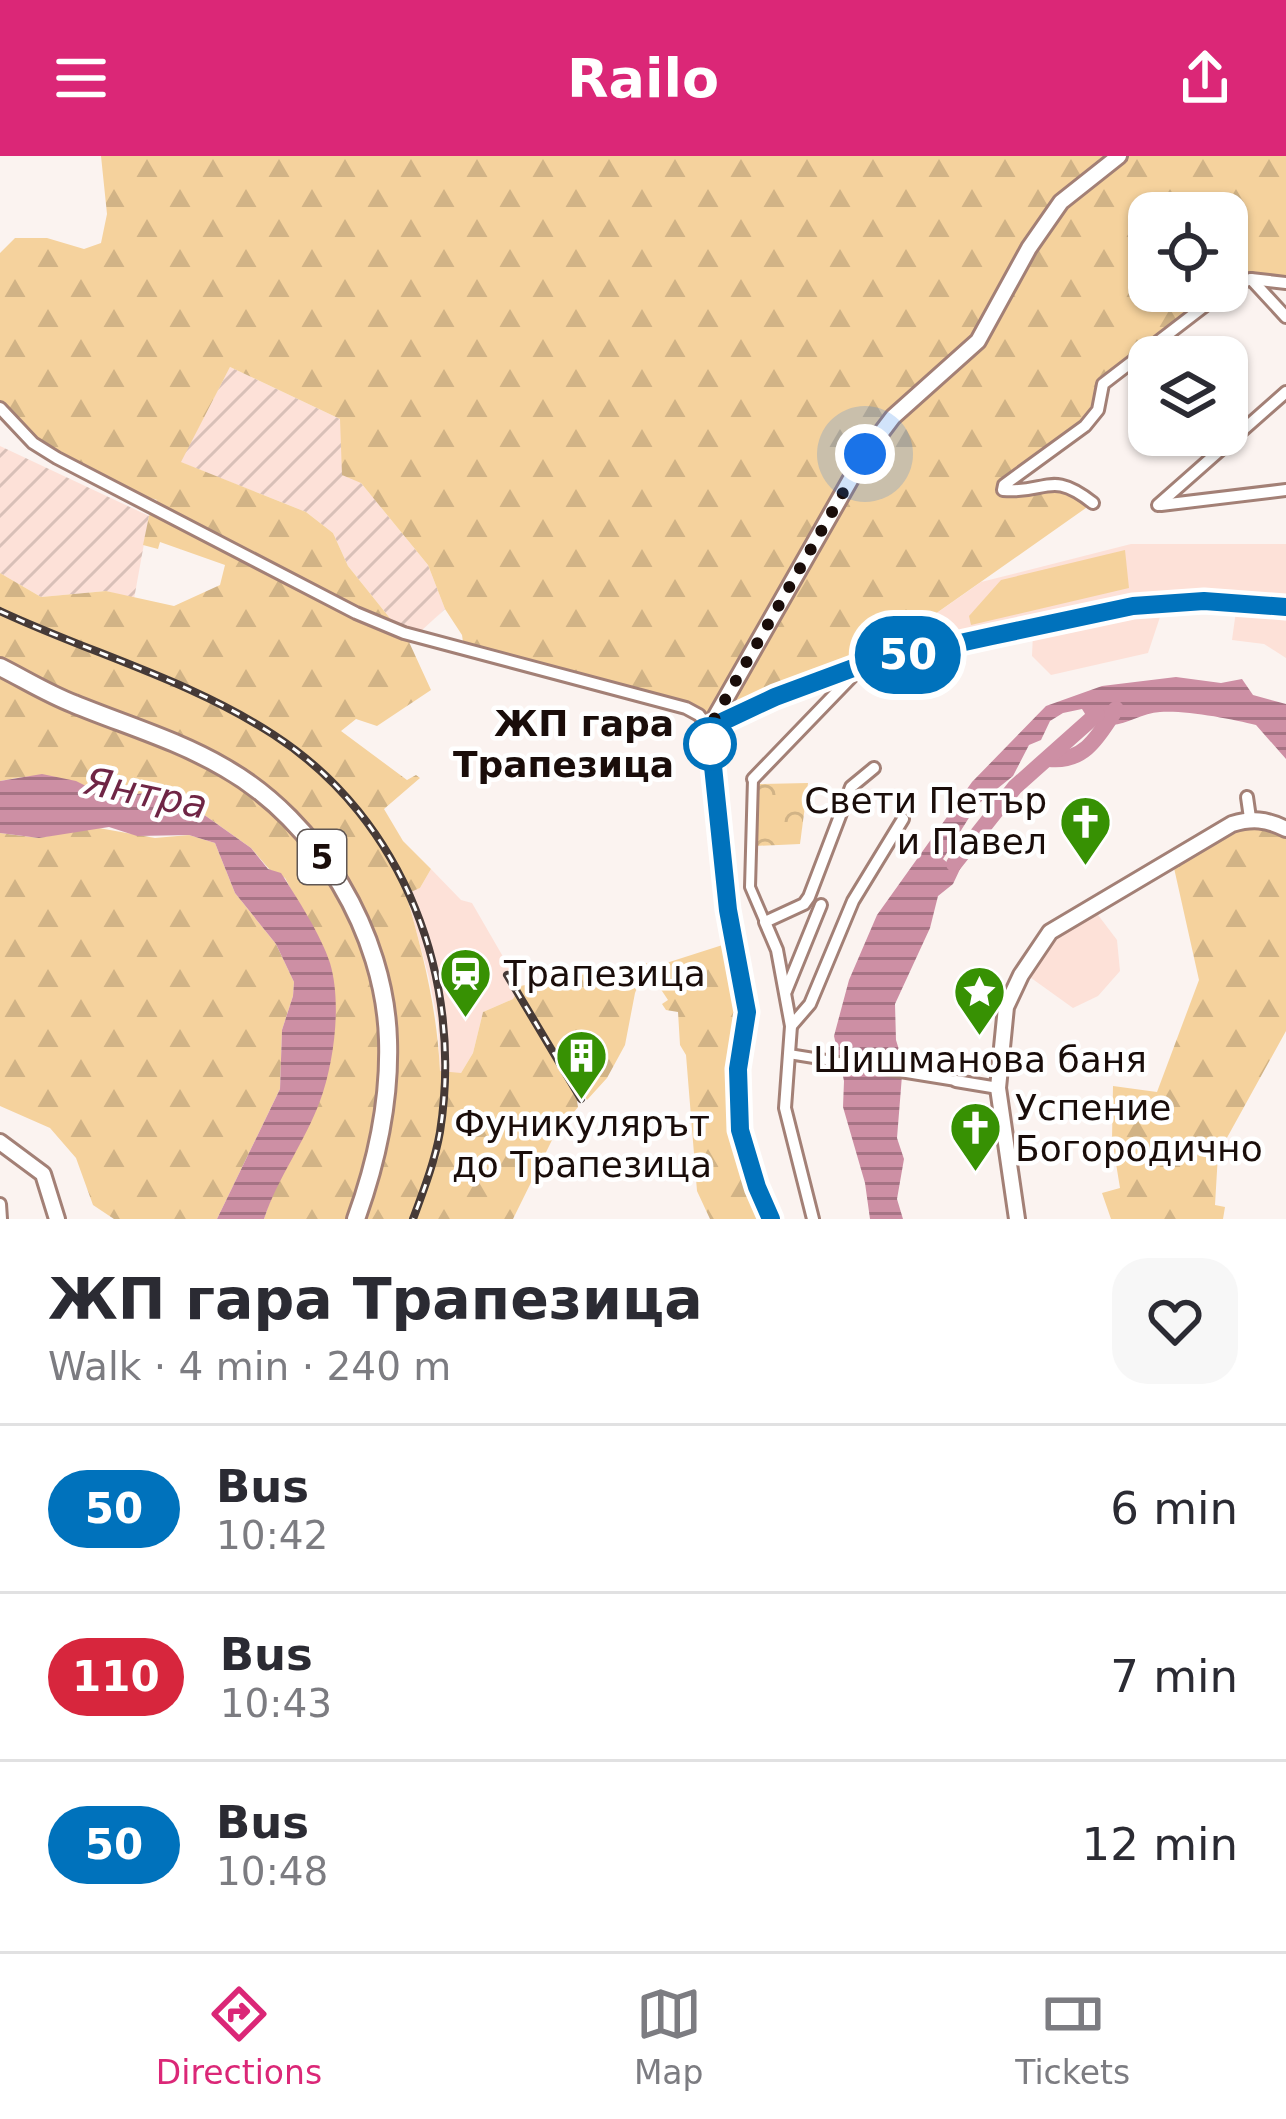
<!DOCTYPE html>
<meta charset="utf-8">
<style>
:root{--surface:#fff;--page:#f7f7f7;--text:#2b2b33;--muted:#7c7c81;--line:#e1e1e2;--accent:#db2777}
body{margin:0;font-family:"DejaVu Sans",sans-serif;background:var(--page);color:var(--text);height:100vh;display:flex;flex-direction:column;font-size:45px;white-space:nowrap}
*{box-sizing:border-box;margin:0}
p{font-size:39px;color:var(--muted)}
.icon{flex:none;width:66px;height:66px;fill:none;stroke:currentColor;stroke-width:2;stroke-linecap:round;stroke-linejoin:round}
.map{position:relative;height:1063px;overflow:hidden}
.details{display:flex;flex-direction:column;background:var(--surface);flex:1}
.details>*{flex:none}
.badge{padding:0 24px;border-radius:39px;font-size:42px;line-height:78px}
.controls{position:absolute;left:1128px;top:36px;display:grid;gap:24px}
.controls a{display:grid;place-items:center;width:120px;height:120px;border-radius:24px;background:var(--surface);box-shadow:0 3px 9px #0004;font-size:60px}
.you{position:absolute;width:60px;height:60px;margin:-30px;border:9px solid #fff;border-radius:50%;background:#1a73e8;box-shadow:0 0 0 18px #1a73e833}
.map>.badge{position:absolute;translate:-50% -50%;box-shadow:0 0 0 6px #fff}
.round{display:grid;place-items:center;flex:none;width:126px;height:126px;border-radius:36px;background:var(--page)}
.summary{display:flex;align-items:center;justify-content:space-between;height:204px;padding:0 48px}
h1{font-size:57px;font-weight:700;line-height:90px}
ul{padding:0;list-style:none}
li{display:flex;align-items:center;gap:36px;height:168px;padding:0 48px;border-top:3px solid var(--line)}
li div{flex:1}
li b{display:block;font-size:45px}
li em{font-style:normal}
li .badge{min-width:132px;font-weight:700;text-align:center}
header{display:flex;justify-content:space-between;align-items:center;height:156px;padding:0 48px;background:var(--accent);color:#fff;font-size:54px;font-weight:700}
.dock{display:flex;justify-content:space-around;align-items:center;height:168px;border-top:3px solid var(--line);background:var(--surface);font-size:33px;color:var(--muted)}
.dock a{display:grid;justify-items:center;gap:6px}
.dock .selected{color:var(--accent)}
.map>svg:first-child{display:block}
.built{fill:#fde1d8}
.industrial{fill:url(#industrial-furrows)}
.forest{fill:url(#forest-firs)}
.park{fill:url(#park-crowns)}
.pitch{fill:#f5d29d}
.water{fill:url(#water-rules)}
.lines{fill:none;stroke-linecap:round;stroke-linejoin:round}
.river{stroke:#cd8fa4;stroke-width:16}
.pedestrian-casing{stroke:#a38076;stroke-width:14}
.minor-casing{stroke:#a38076;stroke-width:16}
.tertiary-casing{stroke:#a38076;stroke-width:20}
.primary-casing{stroke:#a38076;stroke-width:22}
.pedestrian{stroke:#fff;stroke-width:8}
.minor{stroke:#fff;stroke-width:10}
.tertiary{stroke:#fff;stroke-width:14}
.primary{stroke:#fff;stroke-width:16}
.rail-casing{stroke:#463a37;stroke-width:8}
.rail{stroke:#fff;stroke-width:3;stroke-dasharray:9;stroke-linecap:butt}
.line-casing{stroke:#fff;stroke-width:27}
.line{stroke:#0072bc;stroke-width:18}
.walk{stroke:#1a0d0a;stroke-width:12;stroke-dasharray:0 21.6}
.stop-dot{fill:#fff;stroke:#0072bc;stroke-width:6}
.labels{text-anchor:middle;dominant-baseline:central;stroke-width:9;stroke-linejoin:round;paint-order:stroke}
.shield{fill:#fff;stroke:#5f5654;stroke-width:3}
.shield-label{font-size:33px;font-weight:bold;fill:#1a0d0a}
.stop-label{font-size:36px;font-weight:bold;fill:#1a0d0a;stroke:#fff;text-anchor:end}
.poi-label{font-size:36px;fill:#1a0d0a;stroke:#fff;text-anchor:start}
.water-label{font-size:39px;font-style:italic;fill:#6f2545;stroke:#fff}
</style>
<header><svg class="icon" aria-label="menu" viewBox="0 0 24 24"><path d="M4 6h16M4 12h16M4 18h16"/></svg>Railo<svg class="icon" aria-label="share" viewBox="0 0 24 24"><path d="M12 15V3M7 8l5-5 5 5M5 13v7h14v-7"/></svg></header>
<div class="map">
<svg width="1286" height="1063" viewBox="0 0 1286 1063">
<defs>
<pattern id="industrial-furrows" width="10" height="10" patternUnits="userSpaceOnUse" patternTransform="scale(3)"><rect width="10" height="10" fill="#fde1d8"/><path d="M-1 1l2-2M0 10L10 0M9 11l2-2" fill="none" stroke="#d8c0b8"/></pattern>
<pattern id="forest-firs" width="22" height="20" patternUnits="userSpaceOnUse" patternTransform="scale(3)"><rect width="22" height="20" fill="#f5d29d"/><path d="M5 1l3.5 6h-7zM16 11l3.5 6h-7z" fill="#d1b386"/></pattern>
<pattern id="park-crowns" width="20" height="18" patternUnits="userSpaceOnUse" patternTransform="scale(3)"><rect width="20" height="18" fill="#f5d29d"/><path d="M2 6a3 3 0 1 1 6 0M12 15a3 3 0 1 1 6 0" fill="none" stroke="#d1b386"/></pattern>
<pattern id="water-rules" width="6" height="5" patternUnits="userSpaceOnUse" patternTransform="scale(3)"><rect width="6" height="5" fill="#cd8fa4"/><path d="M0 2.5h6" fill="none" stroke="#a67384"/></pattern>
</defs>
<rect width="100%" height="100%" fill="#fbf3f0"/>
<g class="built">
<path d="M1131 388H1286V502L1264 488 1232 484 1236 455 1203 451 1163 452 1148 497 1051 519 1032 500 1033 477 864 508 981 426Z"/>
<path d="M431 713 461 744 472 747 520 830 513 843 483 856 473 897 461 917 449 919 440 915 438 868 429 822 406 737 420 732Z"/>
<path d="M1095 755 1117 784 1120 815 1098 840 1073 852 1027 819 1055 778Z"/>
</g>
<g class="industrial">
<path d="M230 211 340 263 361 327 428 409 445 453 409 486 348 410 333 377 306 356 180 306Z"/>
<path d="M0 290 149 360 134 443 106 435 41 441 0 417Z"/>
</g>
<g class="forest">
<path d="M101 0H1286V127L1250 123 1227 132V57H1149V135H1224L1104 228 1098 254 1003 333 1050 327 1093 347 864 508 709 572 699 559 464 493 462 479 445 453 428 409 361 327 342 319 340 263 230 211 181 306 306 356 333 377 348 410 409 486 431 534 377 570 356 563 341 575 407 624 416 619 420 622 384 653 403 685 431 713 420 732 406 738C423 797 437 853 440 915L461 917 473 897 483 856 513 843 520 830 647 807 635 837 625 889 607 922 587 944 585 941 577 945 578 951 553 982 513 1063H264L273 1035 320 944 328 914 335 844 329 805 285 722 269 713 251 692 186 646 160 638H128L110 642C65 623 51 614 0 625V417L41 441 106 435 174 450 220 429 225 409 160 386 158 393 143 389 149 360 157 344C85 323 55 301 0 252V97L15 82H47L84 93 101 87 107 58Z"/>
<path d="M1232 668 1286 673V875L1218 998 1215 1049 1225 1051 1223 1063H1111L1102 1037 1120 1032 1112 983 1113 930 1157 936 1199 824 1172 703Z"/>
<path d="M93 671 155 682 189 679 215 687 235 737 276 788 294 826 293 840 282 874 280 933 217 1063H114L93 1049 76 1002 50 972 0 950V677L39 682Z"/>
<path d="M735 785 743 823 740 974 771 1063H710L697 1035 686 899 680 889 678 856 666 854 662 848 668 844 660 832 657 810Z"/>
</g>
<path class="park" d="M808 627 800 688 755 690 758 628Z"/>
<path class="pitch" d="M1125 394 1129 432 971 469 969 460 1001 424Z"/>
<g class="water">
<path d="M1176 521 1221 527 1242 523 1253 539 1286 548V603L1256 569C1233 563 1185 554 1160 556 1143 557 1127 568 1112 569 1100 569 1096 567 1084 571L1087 561 1082 553 1063 557 1050 565 1041 584 1029 589 1013 620 977 649 943 703 949 708 965 690 969 694 953 728 938 740 930 772 895 848 896 884 903 907 897 982 904 1003 897 1043 903 1063H870L865 1027 843 951 844 925 834 880 849 824 877 759 972 626 1046 550 1102 530Z"/>
<path d="M42 618 76 625 110 642 144 637 186 646 251 692 268 713 281 717C297 742 321 779 330 807 342 847 334 907 320 945 305 986 278 1021 264 1063H217L280 933 282 874 293 840 294 826 276 788 235 737 215 687 189 679 137 680 109 671 39 682 0 677V625Z"/>
</g>
<g class="lines">
<g class="river">
<path d="M1049 603C1085 607 1099 579 1116 553"/>
<path d="M954 708 1015 631 1097 558"/>
</g>
<defs>
<g id="pedestrian">
<path d="M753 623 750 731 765 766"/>
<path d="M789 898 956 925"/>
</g>
<g id="minor">
<path d="M1251 123 1286 161"/>
<path d="M1227 132 1251 123 1286 127"/>
<path d="M0 252 33 287 57 302 356 457 404 477 686 552 699 559 709 572"/>
<path d="M1093 347C1050 313 1047 338 1003 334L1004 329 1085 270 1098 254 1103 228 1224 135"/>
<path d="M1158 349 1286 236"/>
<path d="M1161 349 1286 334"/>
<path d="M753 623 863 509"/>
<path d="M1247 641 1250 662"/>
<path d="M786 835 821 749"/>
<path d="M791 870 810 848 853 745 903 663"/>
<path d="M956 925 998 932"/>
<path d="M0 1048 1 1063"/>
<path d="M813 1063 785 952 791 870 777 794 765 766 804 748 809 741 851 631 874 612"/>
</g>
<g id="tertiary">
<path d="M709 572 775 541 864 508 992 480 1133 450 1204 445 1286 451"/>
<path d="M0 986 43 1018 57 1063"/>
<path d="M771 1063 756 1032 740 974 738 913 747 856 728 754 709 572 865 298 893 261 978 185 1029 92 1061 46 1119 0"/>
<path d="M1017 1063 998 932 1006 851 1021 819 1050 776 1232 668C1252 662 1266 663 1286 673"/>
</g>
<path id="primary" d="M0 511C24 523 48 538 74 548 125 569 177 584 225 612 318 665 385 777 388 884 390 946 377 1005 356 1063"/>
</defs>
<use href="#pedestrian" class="pedestrian-casing"/>
<use href="#minor" class="minor-casing"/>
<use href="#tertiary" class="tertiary-casing"/>
<use href="#primary" class="primary-casing"/>
<use href="#pedestrian" class="pedestrian"/>
<use href="#minor" class="minor"/>
<use href="#tertiary" class="tertiary"/>
<use href="#primary" class="primary"/>
<defs>
<g id="rail">
<path d="M0 455C90 497 190 524 274 579 405 664 464 824 440 976 435 1005 423 1036 413 1063"/>
<path d="M507 819 581 943"/>
</g>
</defs>
<use href="#rail" class="rail-casing"/>
<use href="#rail" class="rail"/>
</g>
<g class="lines">
<defs>
<path id="line" d="M771 1063 757 1031 740 974 738 913 747 856 728 754 709 572 775 541 864 508 992 480 1133 450 1204 445 1286 451"/>
</defs>
<use href="#line" class="line-casing"/>
<use href="#line" class="line"/>
<path class="walk" d="M710 588 711 596 709 572 865 298"/>
</g>
<defs>
<symbol id="church-pin" viewBox="-11 -11 22 30"><path d="M0 17L-7.5 6A9.5 9.5 0 1 1 7.5 6Z" fill="#379103" stroke="#fff"/><path d="M-1.2-6h2.4v3.5h3.3v2.4h-3.3V6h-2.4V-.1h-3.3v-2.4h3.3Z" fill="#fff"/></symbol>
<symbol id="station-pin" viewBox="-11 -11 22 30"><path d="M0 17L-7.5 6A9.5 9.5 0 1 1 7.5 6Z" fill="#379103" stroke="#fff"/><path d="M-3-6H3Q5-6 5-4V2Q5 4 3 4L4.5 6H3L1.5 4h-3L-3 6H-4.5L-3 4Q-5 4-5 2V-4Q-5-6-3-6ZM-3.5-4v3h7v-3ZM-3.5 1v1.5H-2V1ZM2 1v1.5H3.5V1Z" fill="#fff"/></symbol>
<symbol id="sight-pin" viewBox="-11 -11 22 30"><path d="M0 17L-7.5 6A9.5 9.5 0 1 1 7.5 6Z" fill="#379103" stroke="#fff"/><path d="M0-6L1.8-2.2L6-1.7L2.9 1.2L3.7 5.4L0 3.3L-3.7 5.4L-2.9 1.2L-6-1.7L-1.8-2.2Z" fill="#fff"/></symbol>
<symbol id="building-pin" viewBox="-11 -11 22 30"><path d="M0 17L-7.5 6A9.5 9.5 0 1 1 7.5 6Z" fill="#379103" stroke="#fff"/><path d="M-4-6H4V6H1V3H-1V6H-4ZM-2.5-4.3h1.7v1.8h-1.7ZM.8-4.3h1.7v1.8H.8ZM-2.5-1h1.7V.8h-1.7ZM.8-1h1.7V.8H.8Z" fill="#fff"/></symbol>
</defs>
<g fill-rule="evenodd">
<use href="#church-pin" x="1056" y="636" width="59" height="81"/>
<use href="#station-pin" x="436" y="788" width="59" height="81"/>
<use href="#sight-pin" x="950" y="806" width="59" height="81"/>
<use href="#building-pin" x="552" y="870" width="59" height="81"/>
<use href="#church-pin" x="946" y="942" width="59" height="81"/>
</g>
<circle class="stop-dot" cx="710" cy="588" r="24"/>
<g class="labels">
<rect class="shield" x="298" y="674" width="48" height="54" rx="9"/>
<g class="shield-label">
<text x="322" y="701">5</text>
</g>
<g class="stop-label">
<text x="674" y="567">ЖП гара<tspan x="674" dy="41">Трапезица</tspan></text>
</g>
<g class="poi-label">
<text x="1047" y="644" text-anchor="end">Свети Петър<tspan x="1047" dy="41">и Павел</tspan></text>
<text x="504" y="817">Трапезица</text>
<text x="980" y="903" text-anchor="middle">Шишманова баня</text>
<text x="1015" y="951">Успение<tspan x="1015" dy="41">Богородично</tspan></text>
<text x="582" y="967" text-anchor="middle">Фуникулярът<tspan x="582" dy="41">до Трапезица</tspan></text>
</g>
<g class="water-label">
<text transform="translate(146 637) rotate(12)">Янтра</text>
</g>
</g>
</svg>
<div class="controls">
<a><svg class="icon" aria-label="locate" viewBox="0 0 24 24"><circle cx="12" cy="12" r="6"/><path d="M12 2v4M12 18v4M2 12h4M18 12h4"/></svg></a>
<a><svg class="icon" aria-label="layers" viewBox="0 0 24 24"><path d="M12 4l9 5-9 5-9-5zM3 14l9 5 9-5"/></svg></a>
</div>
<div class="you" style="left:865px;top:298px"></div>
<b class="badge" style="left:908px;top:499px;background:#0072bc;color:#fff">50</b>
</div>
<section class="details">
<div class="summary"><div><h1>ЖП гара Трапезица</h1><p>Walk · 4 min · 240 m</p></div><a class="round"><svg class="icon" aria-label="heart" viewBox="0 0 24 24"><path d="M12 20l-8-8c-3-5 5-10 8-4 3-6 11-1 8 4z"/></svg></a></div>
<ul>
<li><span class="badge" style="background:#0072bc;color:#fff">50</span><div><b>Bus</b><p>10:42</p></div><em>6 min</em></li>
<li><span class="badge" style="background:#d7263d;color:#fff">110</span><div><b>Bus</b><p>10:43</p></div><em>7 min</em></li>
<li><span class="badge" style="background:#0072bc;color:#fff">50</span><div><b>Bus</b><p>10:48</p></div><em>12 min</em></li>
</ul>
</section>
<nav class="dock">
<a class="selected"><svg class="icon" aria-label="directions" viewBox="0 0 24 24"><path d="M12 3l9 9-9 9-9-9zM9 14v-3h6M13 9l2 2-2 2"/></svg>Directions</a>
<a><svg class="icon" aria-label="map" viewBox="0 0 24 24"><path d="M3 6l6-2 6 2 6-2v14l-6 2-6-2-6 2zM9 4v14M15 6v14"/></svg>Map</a>
<a><svg class="icon" aria-label="tickets" viewBox="0 0 24 24"><path d="M3 7h18v10H3zM15 7v10"/></svg>Tickets</a>
</nav>
